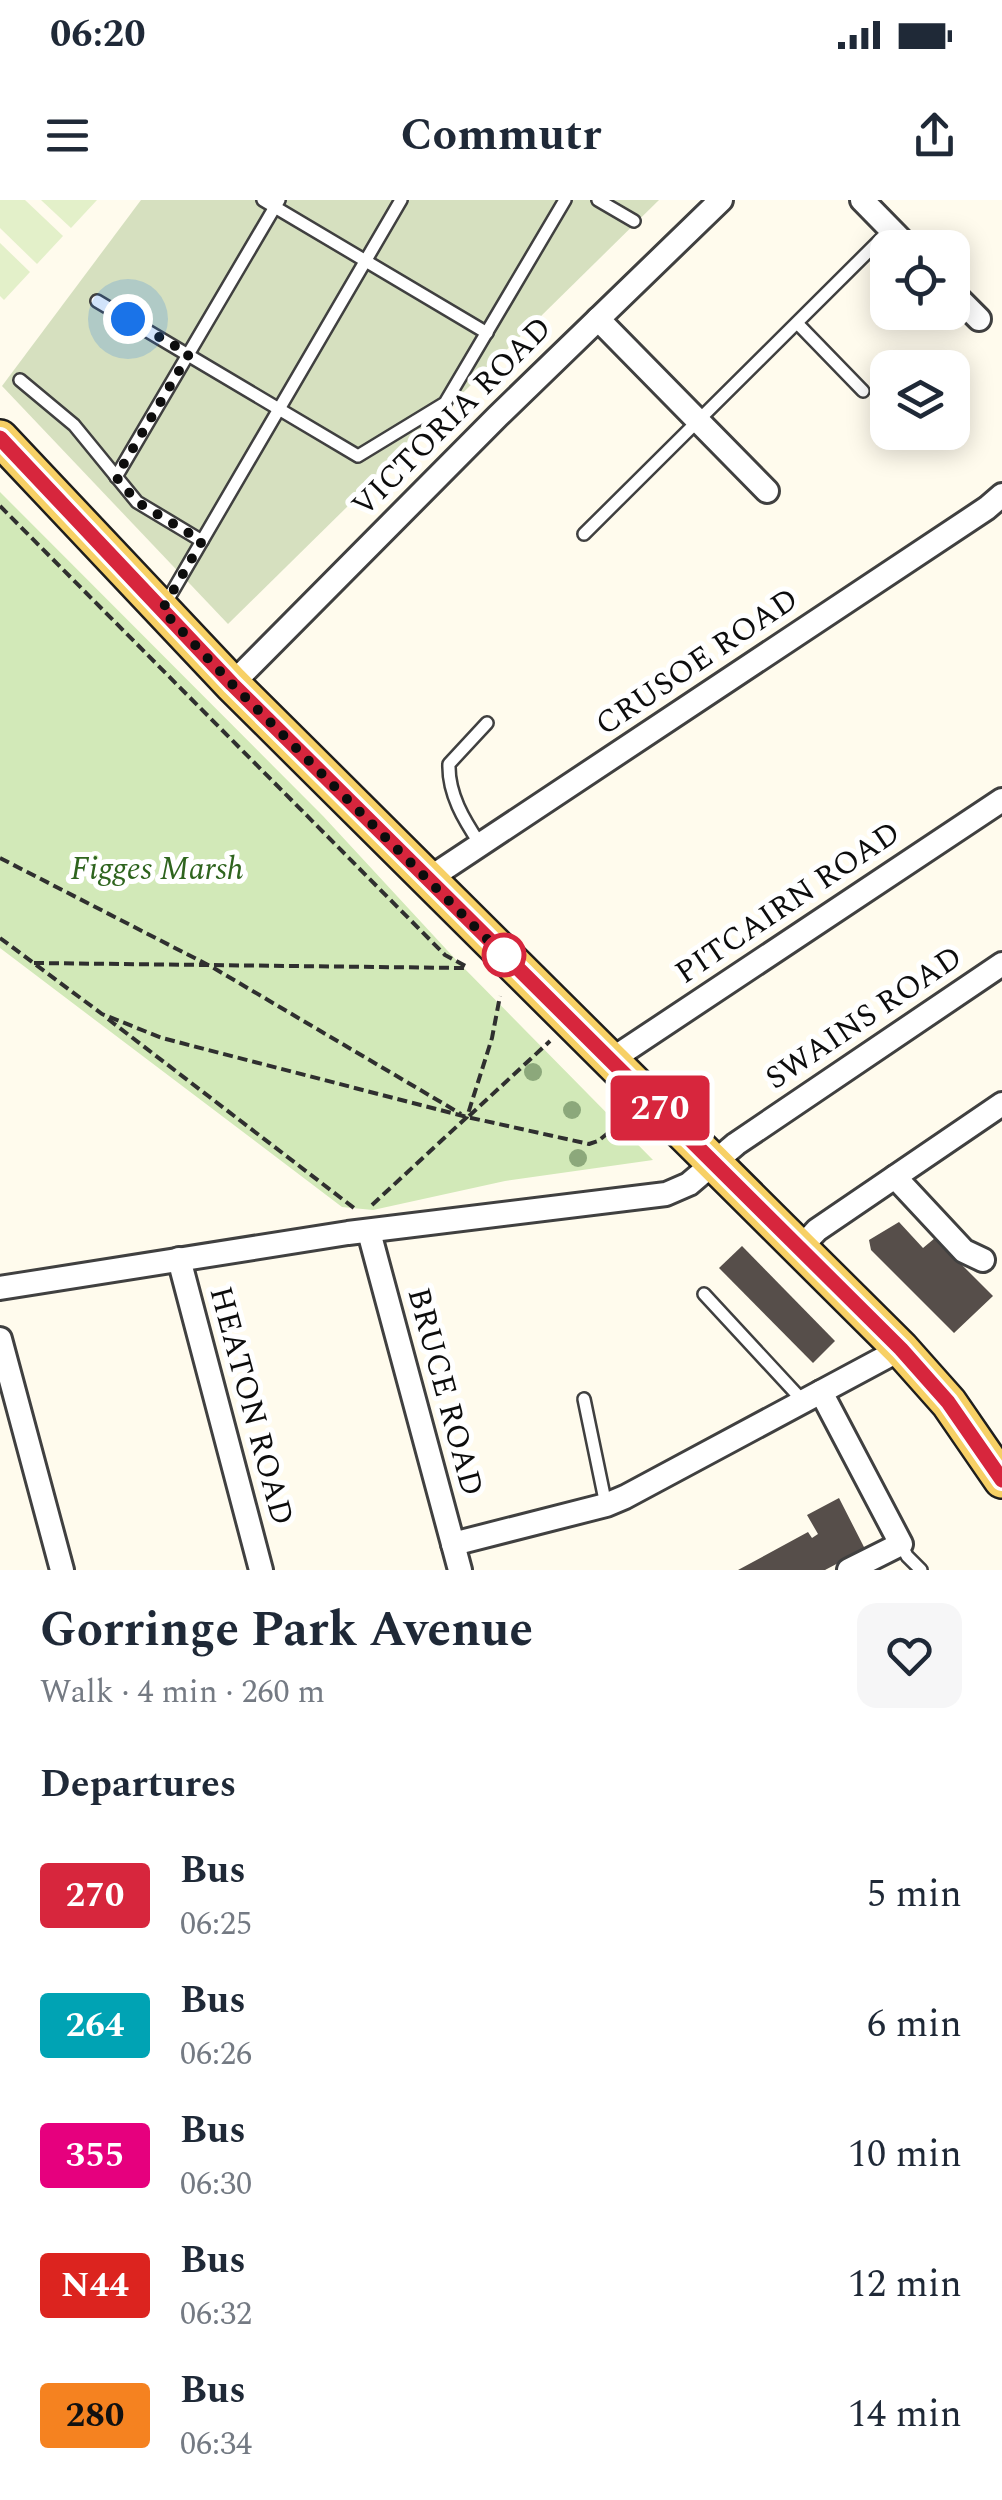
<!DOCTYPE html>
<meta charset="utf-8">
<style>
:root{--surface:#fff;--page:#f6f6f7;--text:#1f2937;--muted:#747a83}
body{margin:0;font-family:Spectral,serif;background:var(--page);color:var(--text);height:100vh;display:flex;flex-direction:column;font-size:38px;white-space:nowrap}
*{box-sizing:border-box;margin:0}
p{font-size:32px;color:var(--muted)}
.icon{flex:none;width:55px;height:55px;fill:none;stroke:currentColor;stroke-width:2;stroke-linecap:round;stroke-linejoin:round}
.map{position:relative;height:1370px;overflow:hidden}
.details{display:flex;flex-direction:column;background:var(--surface);flex:1}
.details>*{flex:none}
.badge{padding:0 20px;border-radius:8px;font-size:35px;line-height:65px}
.buttons{position:absolute;left:870px;top:30px;display:grid;gap:20px}
.buttons a{display:grid;place-items:center;width:100px;height:100px;border-radius:20px;background:var(--surface);box-shadow:0 5px 25px #0003;font-size:50px}
.you{position:absolute;width:50px;height:50px;margin:-25px;border:8px solid #fff;border-radius:50%;background:#1a73e8;box-shadow:0 0 0 15px #1a73e833}
.map>.badge{position:absolute;translate:-50% -50%;box-shadow:0 0 0 5px #fff}
h2{padding:0 40px;font-size:38px;line-height:90px}
.round{display:grid;place-items:center;flex:none;width:105px;height:105px;border-radius:20px;background:var(--page)}
.head{display:flex;align-items:center;justify-content:space-between;height:170px;padding:0 40px}
h1{font-size:48px;font-weight:700;line-height:75px}
ul{padding:0;list-style:none}
li{display:flex;align-items:center;gap:30px;height:130px;padding:0 40px}
li div{flex:1}
li b{display:block;font-size:38px}
li em{font-style:normal}
li .badge{min-width:110px;font-weight:700;text-align:center}
.status{display:flex;justify-content:space-between;align-items:center;height:70px;padding:0 50px;background:var(--surface);direction:ltr}
.status svg{height:28px;fill:currentColor}
header{display:flex;justify-content:space-between;align-items:center;height:130px;padding:0 40px;background:var(--surface);font-size:45px;font-weight:700}
.map>svg:first-child{display:block}
.green{fill:#d2e9b8}
.cemetery{fill:#d6e0bf}
.pitch{fill:#e3f0c9}
.building{fill:#564e4a}
.lines{fill:none;stroke-linecap:round;stroke-linejoin:round}
.service-casing{stroke:#404040;stroke-width:16}
.minor-casing{stroke:#404040;stroke-width:28}
.primary-casing{stroke:#1e1e1e;stroke-width:40}
.path{stroke:#2f2f2f;stroke-width:4;stroke-dasharray:10 5;stroke-linecap:butt}
.service{stroke:#fff;stroke-width:11}
.minor{stroke:#fff;stroke-width:22}
.primary{stroke:#f7d065;stroke-width:35}
.tree{fill:#8ca87b}
.line-casing{stroke:#fff;stroke-width:22}
.line{stroke:#d7263d;stroke-width:15}
.walk{stroke:#0d0d0d;stroke-width:10;stroke-dasharray:0 18}
.stop-dot{fill:#fff;stroke:#d7263d;stroke-width:5}
.labels{text-anchor:middle;dominant-baseline:central;stroke-width:10;stroke-linejoin:round;paint-order:stroke}
.street-label{font-size:32px;fill:#0d0d0d;stroke:#fff}
.park-label{font-size:32px;font-style:italic;fill:#2e641e;stroke:#fff}
</style>
<div class="status"><b>06:20</b><svg viewBox="0 0 49 12"><path d="M0 12V9h3v3zM5 12V6h3v6zM10 12V3h3v9zM15 12V0h3v12zM26 1h20v11H26zM47 4h2v5h-2z"/></svg></div>
<header><svg class="icon" aria-label="menu" viewBox="0 0 24 24"><path d="M4 6h16M4 12h16M4 18h16"/></svg>Commutr<svg class="icon" aria-label="share" viewBox="0 0 24 24"><path d="M12 15V3M7 8l5-5 5 5M5 13v7h14v-7"/></svg></header>
<div class="map">
<svg width="1002" height="1370" viewBox="0 0 1002 1370">
<rect width="100%" height="100%" fill="#fffbed"/>
<path class="green" d="M0 292 323 616 458 762 653 960 505 981 373 1010 342 1007 0 748Z"/>
<path class="cemetery" d="M141 0H659L228 424 2 186Z"/>
<g class="pitch">
<path d="M0 0H25L63 36 37 64 0 28Z"/>
<path d="M41 0H97L71 28Z"/>
<path d="M0 43 30 72 4 100 0 96Z"/>
</g>
<g class="building">
<path d="M899 1022 923 1048 935 1038 993 1096 954 1133 871 1050 869 1040Z"/>
<path d="M742 1046 835 1141 813 1163 719 1068Z"/>
<path d="M839 1298 865 1349 825 1370H738L808 1332 812 1338 818 1334 807 1315Z"/>
</g>
<g class="lines">
<defs>
<g id="service">
<path d="M263 0 487 133"/>
<path d="M598 0 634 21"/>
<path d="M97 101 358 256 445 203 565 0"/>
<path d="M798 124 863 191"/>
<path d="M20 180 74 225 137 302 202 341"/>
<path d="M116 277 279 0"/>
<path d="M584 334 891 29"/>
<path d="M164 406 401 0"/>
<path d="M480 644C464 620 448 594 449 564L487 523"/>
<path d="M704 1094 803 1201"/>
<path d="M584 1199 606 1305"/>
<path d="M901 1344 907 1356 921 1370"/>
</g>
<g id="minor">
<path d="M862 0 909 48"/>
<path d="M952 92 979 119"/>
<path d="M598 119 767 291"/>
<path d="M232 484 498 216 721 0"/>
<path d="M427 680 987 308 1002 295"/>
<path d="M611 860 1002 600"/>
<path d="M895 977 964 1051 983 1060"/>
<path d="M369 1032 460 1370"/>
<path d="M801 1047 817 1030 1002 904"/>
<path d="M179 1059 261 1370"/>
<path d="M0 1088 348 1033 666 994 689 984 736 944 1002 764"/>
<path d="M0 1139 62 1370"/>
<path d="M821 1192 901 1344 849 1370"/>
<path d="M453 1344 606 1305 625 1297 901 1149"/>
</g>
<path id="primary" d="M0 238 232 484 901 1149 949 1203 1002 1280"/>
</defs>
<use href="#service" class="service-casing"/>
<use href="#minor" class="minor-casing"/>
<use href="#primary" class="primary-casing"/>
<g class="path">
<path d="M0 306 445 755 469 768"/>
<path d="M0 658 212 767 461 914"/>
<path d="M0 738 102 814 162 838 467 917 589 944 598 941 628 917"/>
<path d="M34 763 464 768"/>
<path d="M108 819 354 1008"/>
<path d="M469 916 550 841"/>
<path d="M372 1005 467 917 492 838 500 796"/>
</g>
<use href="#service" class="service"/>
<use href="#minor" class="minor"/>
<use href="#primary" class="primary"/>
</g>
<g class="tree">
<circle cx="533" cy="872" r="9"/>
<circle cx="572" cy="910" r="9"/>
<circle cx="578" cy="958" r="9"/>
</g>
<g class="lines">
<defs>
<path id="line" d="M0 238 232 484 901 1149 948 1202 1002 1280"/>
</defs>
<use href="#line" class="line-casing"/>
<use href="#line" class="line"/>
<path class="walk" d="M128 119 189 154 116 277 137 302 202 341 162 410 232 484 508 760 504 755"/>
</g>
<circle class="stop-dot" cx="504" cy="755" r="20"/>
<g class="labels">
<g class="street-label">
<text transform="translate(452 217) rotate(-45)">VICTORIA ROAD</text>
<text transform="translate(697 462) rotate(-34)">CRUSOE ROAD</text>
<text transform="translate(788 703) rotate(-34)">PITCAIRN ROAD</text>
<text transform="translate(864 818) rotate(-34)">SWAINS ROAD</text>
<text transform="translate(445 1192) rotate(75)">BRUCE ROAD</text>
<text transform="translate(251 1206) rotate(75)">HEATON ROAD</text>
</g>
<g class="park-label">
<text x="157" y="669">Figges Marsh</text>
</g>
</g>
</svg>
<div class="buttons">
<a><svg class="icon" aria-label="locate" viewBox="0 0 24 24"><circle cx="12" cy="12" r="6"/><path d="M12 2v4M12 18v4M2 12h4M18 12h4"/></svg></a>
<a><svg class="icon" aria-label="layers" viewBox="0 0 24 24"><path d="M12 4l9 5-9 5-9-5zM3 14l9 5 9-5"/></svg></a>
</div>
<div class="you" style="left:128px;top:119px"></div>
<b class="badge" style="left:660px;top:908px;background:#d7263d;color:#fff">270</b>
</div>
<section class="details">
<div class="head"><div><h1>Gorringe Park Avenue</h1><p>Walk · 4 min · 260 m</p></div><a class="round"><svg class="icon" aria-label="heart" viewBox="0 0 24 24"><path d="M12 20l-8-8c-3-5 5-10 8-4 3-6 11-1 8 4z"/></svg></a></div>
<h2>Departures</h2>
<ul>
<li><span class="badge" style="background:#d7263d;color:#fff">270</span><div><b>Bus</b><p>06:25</p></div><em>5 min</em></li>
<li><span class="badge" style="background:#00a3b4;color:#fff">264</span><div><b>Bus</b><p>06:26</p></div><em>6 min</em></li>
<li><span class="badge" style="background:#e6007e;color:#fff">355</span><div><b>Bus</b><p>06:30</p></div><em>10 min</em></li>
<li><span class="badge" style="background:#dc241f;color:#fff">N44</span><div><b>Bus</b><p>06:32</p></div><em>12 min</em></li>
<li><span class="badge" style="background:#f58220;color:#111">280</span><div><b>Bus</b><p>06:34</p></div><em>14 min</em></li>
</ul>
</section>
